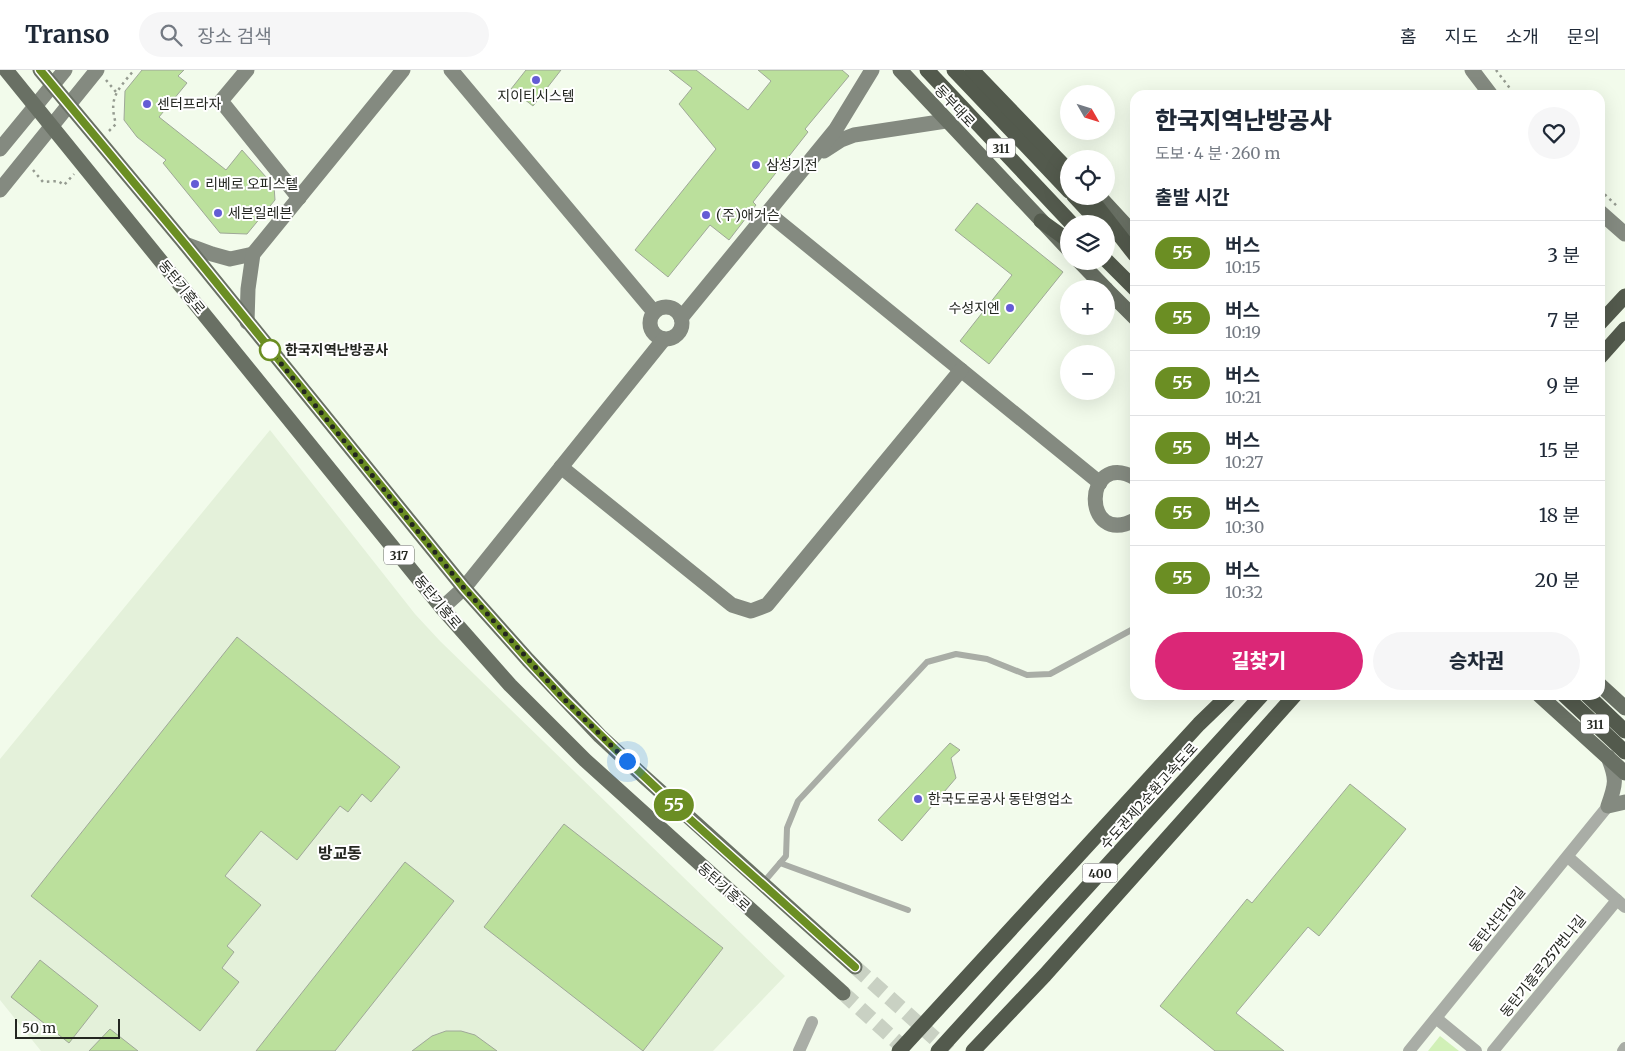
<!DOCTYPE html>
<html lang="ko">
<meta charset="utf-8">
<style>
:root{--surface:#fff;--page:#f6f6f7;--text:#1f2937;--muted:#747a83;--line:#e0e1e3;--accent:#db2777}
body{margin:0;font-family:Merriweather,"Noto Sans KR",serif;background:var(--page);color:var(--text);height:100vh;display:flex;flex-direction:column;font-size:19px;white-space:nowrap}
*{box-sizing:border-box;margin:0}
p{font-size:16px;color:var(--muted)}
.icon{flex:none;width:28px;height:28px;fill:none;stroke:currentColor;stroke-width:2;stroke-linecap:round;stroke-linejoin:round}
.map{position:relative;flex:1;overflow:hidden}
.details{position:absolute;left:1130px;top:20px;width:475px;height:610px;display:flex;flex-direction:column;background:var(--surface);border-radius:15px;box-shadow:0 5px 20px #0002}
.details>*{flex:none}
.badge{padding:0 10px;border-radius:16px;font-size:18px;line-height:32px}
.needle{width:32px;rotate:129deg}
.fabs{position:absolute;left:1060px;top:15px;display:grid;gap:10px}
.fabs a{display:grid;place-items:center;width:55px;height:55px;border-radius:50%;background:var(--surface);box-shadow:0 5px 20px #0002;font-size:25px}
.scale{position:absolute;left:15px;bottom:12px;width:105px;box-sizing:border-box;padding-left:5px;border:2px solid #242721;border-top:0;font-size:14px;line-height:18px;white-space:nowrap;color:#242721;-webkit-text-stroke:4px #fff;paint-order:stroke}
.you{position:absolute;width:25px;height:25px;margin:-12px;border:4px solid #fff;border-radius:50%;background:#1a73e8;box-shadow:0 0 0 8px #1a73e833}
.map>.badge{position:absolute;translate:-50% -50%;box-shadow:0 0 0 2px #fff}
h2{padding:0 25px;font-size:19px;line-height:45px}
.round{display:grid;place-items:center;flex:none;width:52px;height:52px;border-radius:26px;background:var(--page)}
.headline{display:flex;align-items:center;justify-content:space-between;height:85px;padding:0 25px}
h1{font-size:24px;font-weight:800;line-height:38px}
.action{display:flex;gap:10px;margin-top:auto;padding:10px 25px}
.action a{flex:1;height:58px;border-radius:30px;background:var(--accent);color:#fff;font-size:20px;font-weight:800;line-height:58px;text-align:center}
.action a+a{background:var(--page);color:var(--text)}
ul{padding:0;list-style:none}
li{display:flex;align-items:center;gap:15px;height:65px;padding:0 25px;border-top:1px solid var(--line)}
li div{flex:1}
li b{display:block;font-size:19px}
li em{font-style:normal}
li .badge{min-width:55px;font-weight:700;text-align:center}
header{display:flex;align-items:center;gap:30px;box-sizing:border-box;height:70px;padding:0 25px;background:var(--surface);border-bottom:1px solid var(--line)}
header strong{font-size:24px}
nav{display:flex;gap:28px;margin-inline-start:auto;font-size:18px}
.search{width:350px;height:45px;background:var(--page);display:flex;align-items:center;gap:12px;box-sizing:border-box;padding:0 18px;border-radius:28px;color:var(--muted);font-size:19px}
.map>svg:first-child{display:block}
.built{fill:#e4f1da}
.green{fill:#d1f0b7}
.building{fill:#bbe09c;stroke:#9fa898}
.lines{fill:none;stroke-linecap:round;stroke-linejoin:round}
.primary-tunnel{stroke:#c9d1c3;stroke-width:15;stroke-dasharray:15 8;stroke-linecap:butt}
.path{stroke:#959b90;stroke-width:2.5;stroke-dasharray:2.5 4;stroke-linecap:butt}
.lane{stroke:#a9ada6;stroke-width:6}
.street{stroke:#a9ada6;stroke-width:12}
.secondary{stroke:#848a80;stroke-width:15}
.primary{stroke:#697064;stroke-width:15}
.highway{stroke:#535a4d;stroke-width:15}
.line-casing{stroke:#fff;stroke-width:11}
.line{stroke:#6b8e23;stroke-width:8}
.walk{stroke:#242721;stroke-width:5;stroke-dasharray:0 9}
.poi-dot{fill:#645cd5;stroke:#fff;stroke-width:2}
.stop-dot{fill:#fff;stroke:#6b8e23;stroke-width:2.5}
.labels{text-anchor:middle;dominant-baseline:central;stroke-width:4;stroke-linejoin:round;paint-order:stroke}
.shield{fill:#fff;stroke:#666864;stroke-width:1}
.shield-label{font-size:12px;font-weight:bold;fill:#242721}
.poi-label{font-size:14px;fill:#242721;stroke:#fff;text-anchor:start}
.street-label{font-size:14px;fill:#242721;stroke:#fff}
.stop-label{font-size:14px;font-weight:bold;fill:#242721;stroke:#fff;text-anchor:start}
.quarter-label{font-size:16px;font-weight:bold;fill:#242721;stroke:#fff}
</style>
<header>
<strong>Transo</strong>
<div class="search"><svg class="icon" aria-label="search" viewBox="0 0 24 24"><circle cx="10" cy="10" r="6"/><path d="M15 15l6 6"/></svg>장소 검색</div>
<nav><a>홈</a><a>지도</a><a>소개</a><a>문의</a></nav>
</header>
<div class="map">
<svg width="1625" height="981" viewBox="0 0 1625 981">
<rect width="100%" height="100%" fill="#f2fbeb"/>
<path class="built" d="M270 360 415 544 440 571 785 906 713 981H41L0 930V689Z"/>
<path class="green" d="M1440 966 1459 981H1428Z"/>
<g class="building">
<path d="M142 0H184L178 6 187 13 159 47 226 100 242 80 274 116 275 130 247 164 220 163 163 93 166 90 137 67 124 50 125 21Z"/>
<path d="M526 0H561L533 36 511 19Z"/>
<path d="M669 0H696L748 40 771 11 758 0H842L849 6 805 59 808 62 753 132 756 135 729 170 710 155 668 207 635 180 716 79 679 34 692 18Z"/>
<path d="M977 133 1063 202 989 294 960 271 1012 205 955 160Z"/>
<path d="M237 567 400 697 371 732 362 724 348 742 340 736 297 790 261 761 225 806 261 835 227 876 234 882 222 898 239 912 200 961 31 826Z"/>
<path d="M950 673 960 680 951 688 956 708 902 771 878 750Z"/>
<path d="M1350 714 1406 759 1319 866 1308 857 1236 943 1284 981H1215L1160 936 1247 829 1252 833Z"/>
<path d="M564 754 723 878 643 981 484 857Z"/>
<path d="M405 792 454 831 335 981H256Z"/>
<path d="M40 890 98 936 69 973 11 927Z"/>
<path d="M110 959 138 981H89Z"/>
<path d="M446 961H461L475 965 497 981H412L432 966Z"/>
</g>
<g class="lines">
<g class="primary-tunnel">
<path d="M855 897 949 981"/>
<path d="M843 923 907 981"/>
</g>
<g class="path">
<path d="M1496 0 1515 25"/>
<path d="M106 10 116 22"/>
<path d="M109 61 116 54C108 27 118 20 134 0"/>
<path d="M33 100 43 112 58 111 64 115 74 104"/>
<path d="M1600 120 1617 136"/>
</g>
<g class="lane">
<path d="M780 793 908 840"/>
<path d="M763 813 786 786 787 758 798 731 927 592 956 584 987 589 1027 605 1050 604 1135 558"/>
</g>
<g class="street">
<path d="M1568 787 1625 837"/>
<path d="M1436 948 1476 981"/>
<path d="M799 981 812 952"/>
<path d="M1409 981 1608 736"/>
<path d="M1493 981 1617 830"/>
<path d="M1623 981 1625 978"/>
</g>
<g class="secondary">
<path d="M247 0 221 31 299 128"/>
<path d="M451 0 654 242"/>
<path d="M1472 0 1491 25"/>
<path d="M0 79 65 0"/>
<path d="M824 81 841 70 854 65 946 51"/>
<path d="M0 120 97 0"/>
<path d="M1600 142 1625 164"/>
<path d="M768 143 1100 413"/>
<path d="M185 174 212 184 230 189 253 184"/>
<circle cx="666" cy="253" r="16"/>
<path d="M681 248 836 59 872 0"/>
<path d="M247 252 248 219 253 184 403 0"/>
<path d="M561 397 732 535 751 541 767 535 961 300"/>
<path d="M1135 408C1083 379 1081 478 1135 450"/>
<path d="M442 538 464 518 664 269"/>
<path d="M1608 687C1617 709 1616 714 1608 736L1625 732"/>
</g>
<g class="primary">
<path d="M6 0 442 538 510 615 585 690 843 923"/>
<path d="M40 0 185 174 464 518 528 590 600 666 641 704 855 897"/>
<path d="M900 0 1069 180"/>
<path d="M1099 126 1135 165"/>
<path d="M1079 191 1106 219"/>
<path d="M1106 219 1135 248"/>
<path d="M1600 615 1625 638"/>
<path d="M1539 625 1625 703"/>
</g>
<g class="highway">
<path d="M927 0 1072 154"/>
<path d="M954 0 1069 121"/>
<path d="M972 0 1069 101"/>
<path d="M1074 126 1100 154"/>
<path d="M1089 126 1135 185"/>
<path d="M1041 151 1069 171"/>
<path d="M1106 190 1135 219"/>
<path d="M1600 253 1625 226"/>
<path d="M1600 287 1625 259"/>
<path d="M1564 625 1625 682"/>
<path d="M1587 625 1625 661"/>
<path d="M899 981 1199 654 1229 625"/>
<path d="M938 981 1262 625"/>
<path d="M973 981 1045 905 1295 625"/>
</g>
</g>
<g class="lines">
<defs>
<path id="line" d="M40 0 185 174 464 518 528 590 563 628 614 678 683 743 855 897"/>
</defs>
<use href="#line" class="line-casing"/>
<use href="#line" class="line"/>
<path class="walk" d="M270 280 464 518 563 628 627 691"/>
</g>
<g class="poi-dot">
<circle cx="536" cy="10" r="5"/>
<circle cx="147" cy="34" r="5"/>
<circle cx="756" cy="95" r="5"/>
<circle cx="195" cy="114" r="5"/>
<circle cx="218" cy="143" r="5"/>
<circle cx="706" cy="145" r="5"/>
<circle cx="1010" cy="238" r="5"/>
<circle cx="918" cy="729" r="5"/>
</g>
<circle class="stop-dot" cx="270" cy="280" r="10"/>
<g class="labels">
<g class="shield">
<rect x="987" y="68.5" width="28" height="19" rx="4"/>
<rect x="384" y="475.5" width="30" height="19" rx="4"/>
<rect x="1581" y="644.5" width="28" height="19" rx="4"/>
<rect x="1082.5" y="793.5" width="35" height="19" rx="4"/>
</g>
<g class="shield-label">
<text x="1001" y="78">311</text>
<text x="399" y="485">317</text>
<text x="1595" y="654">311</text>
<text x="1100" y="803">400</text>
</g>
<g class="poi-label">
<text x="536" y="26" text-anchor="middle">지이티시스템</text>
<text x="157" y="34">센터프라자</text>
<text x="766" y="95">삼성기전</text>
<text x="205" y="114">리베로 오피스텔</text>
<text x="228" y="143">세븐일레븐</text>
<text x="716" y="145">(주)애거슨</text>
<text x="1000" y="238" text-anchor="end">수성지엔</text>
<text x="928" y="729">한국도로공사 동탄영업소</text>
</g>
<g class="street-label">
<text transform="translate(955 36) rotate(47)">동부대로</text>
<text transform="translate(182 217) rotate(51)">동탄기흥로</text>
<text transform="translate(438 532) rotate(50)">동탄기흥로</text>
<text transform="translate(1149 726) rotate(-48)">수도권제2순환고속도로</text>
<text transform="translate(724 817) rotate(42)">동탄기흥로</text>
<text transform="translate(1497 849) rotate(-51)">동탄산단10길</text>
<text transform="translate(1543 896) rotate(-51)">동탄기흥로257번나길</text>
</g>
<g class="stop-label">
<text x="285" y="280">한국지역난방공사</text>
</g>
<g class="quarter-label">
<text x="340" y="783">방교동</text>
</g>
</g>
</svg>
<div class="fabs">
<a><svg class="needle" viewBox="-14 -14 28 28"><path d="M0-13l5 13h-10z" fill="#e53935"/><path d="M0 13l5-13h-10z" fill="#747a83"/></svg></a>
<a><svg class="icon" aria-label="locate" viewBox="0 0 24 24"><circle cx="12" cy="12" r="6"/><path d="M12 2v4M12 18v4M2 12h4M18 12h4"/></svg></a>
<a><svg class="icon" aria-label="layers" viewBox="0 0 24 24"><path d="M12 4l9 5-9 5-9-5zM3 14l9 5 9-5"/></svg></a>
<a>+</a>
<a>−</a>
</div>
<div class="scale">50 m</div>
<div class="you" style="left:627px;top:691px"></div>
<b class="badge" style="left:674px;top:735px;background:#6b8e23;color:#fff">55</b>
<section class="details">
<div class="headline"><div><h1>한국지역난방공사</h1><p>도보 · 4 분 · 260 m</p></div><a class="round"><svg class="icon" aria-label="heart" viewBox="0 0 24 24"><path d="M12 20l-8-8c-3-5 5-10 8-4 3-6 11-1 8 4z"/></svg></a></div>
<h2>출발 시간</h2>
<ul>
<li><span class="badge" style="background:#6b8e23;color:#fff">55</span><div><b>버스</b><p>10:15</p></div><em>3 분</em></li>
<li><span class="badge" style="background:#6b8e23;color:#fff">55</span><div><b>버스</b><p>10:19</p></div><em>7 분</em></li>
<li><span class="badge" style="background:#6b8e23;color:#fff">55</span><div><b>버스</b><p>10:21</p></div><em>9 분</em></li>
<li><span class="badge" style="background:#6b8e23;color:#fff">55</span><div><b>버스</b><p>10:27</p></div><em>15 분</em></li>
<li><span class="badge" style="background:#6b8e23;color:#fff">55</span><div><b>버스</b><p>10:30</p></div><em>18 분</em></li>
<li><span class="badge" style="background:#6b8e23;color:#fff">55</span><div><b>버스</b><p>10:32</p></div><em>20 분</em></li>
</ul>
<div class="action"><a>길찾기</a><a>승차권</a></div>
</section>
</div>
